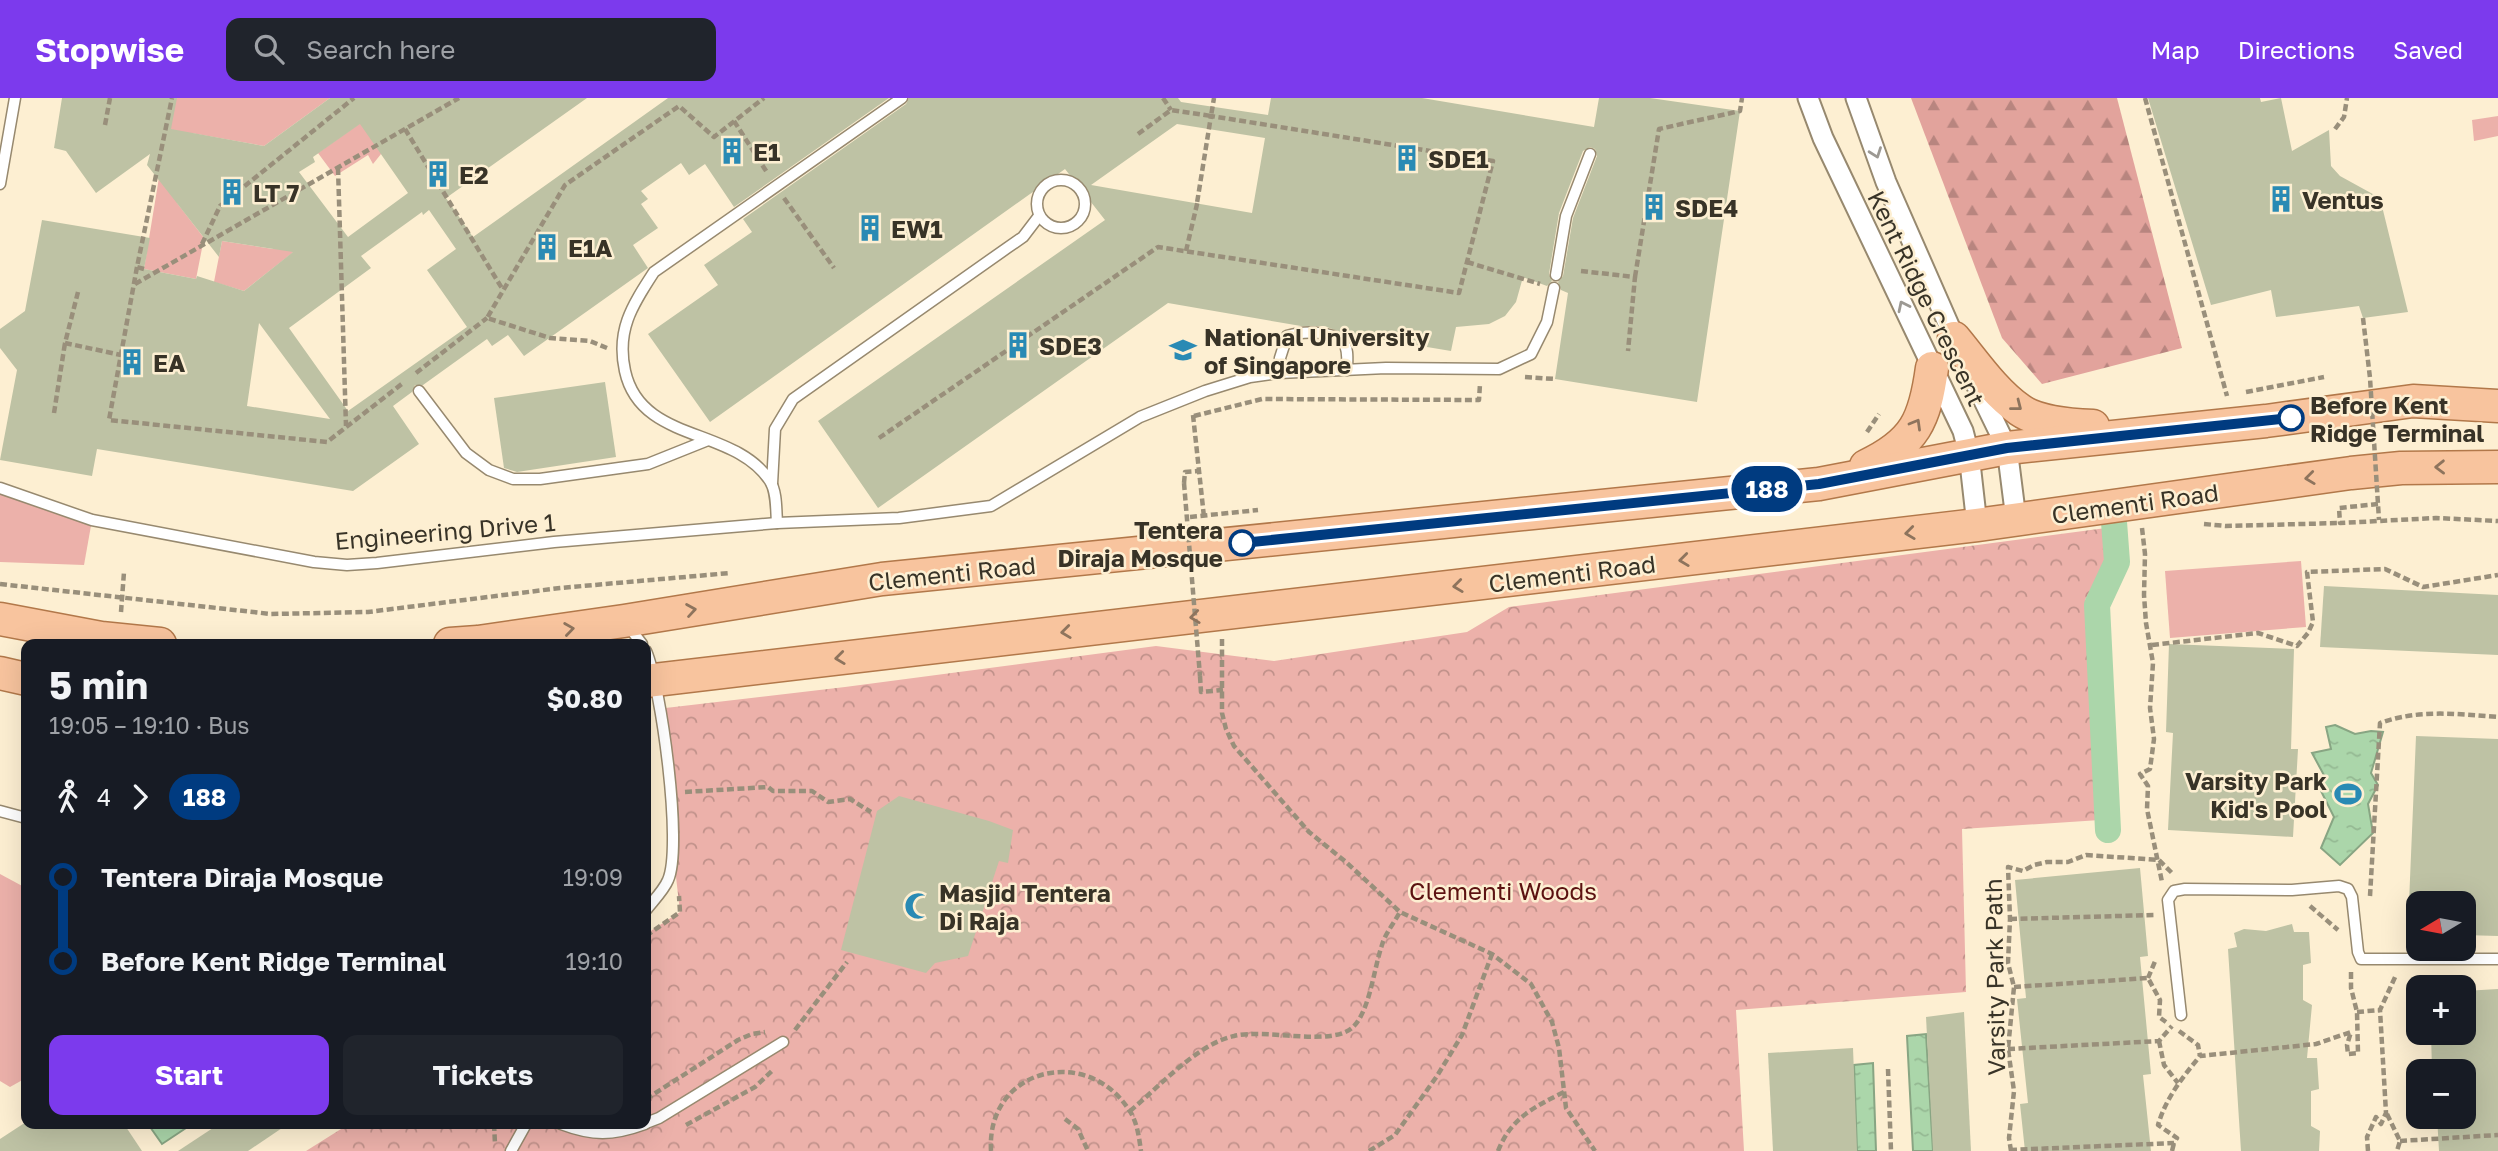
<!DOCTYPE html>
<meta charset="utf-8">
<style>
:root{--surface:#171b24;--page:#20242c;--text:#f1f3f6;--muted:#9ea1a6;--accent:#7c3aed}
body{margin:0;font-family:"Golos Text",sans-serif;background:var(--page);color:var(--text);height:100vh;display:flex;flex-direction:column;font-size:26px;white-space:nowrap}
*{box-sizing:border-box;margin:0}
p{font-size:23px;color:var(--muted)}
.icon{flex:none;width:38px;height:38px;fill:none;stroke:currentColor;stroke-width:2;stroke-linecap:round;stroke-linejoin:round}
.map{position:relative;flex:1;overflow:hidden}
.side{position:absolute;left:21px;top:541px;width:630px;height:490px;display:flex;flex-direction:column;background:var(--surface);border-radius:14px;box-shadow:0 7px 28px #0002}
.side>*{flex:none}
.badge{padding:0 14px;border-radius:23px;font-size:24px;line-height:46px}
.needle{width:46px;rotate:260deg}
.fabs{position:absolute;left:2406px;top:793px;display:grid;gap:14px}
.fabs a{display:grid;place-items:center;width:70px;height:70px;border-radius:14px;background:var(--surface);box-shadow:0 7px 28px #0002;font-size:35px}
.map>.badge{position:absolute;translate:-50% -50%;box-shadow:0 0 0 4px #fff}
.legs{display:flex;align-items:center;gap:10px;height:77px;padding:0 28px;font-size:23px}
.legs p{margin-inline-start:auto}
.headline{display:flex;align-items:center;justify-content:space-between;height:119px;padding:0 28px}
h1{font-size:38px;font-weight:700;line-height:52px}
.button{display:flex;gap:14px;margin-top:auto;padding:14px 28px}
.button a{flex:1;height:80px;border-radius:14px;background:var(--accent);color:#fff;font-size:28px;font-weight:700;line-height:80px;text-align:center}
.button a+a{background:var(--page);color:var(--text)}
ul{padding:0 28px;list-style:none}
li{display:flex;align-items:center;gap:24px;height:84px;font-size:26px}
li i{display:grid;place-items:center;width:10px;height:100%;margin:0 9px;background:currentColor}
li i::after{content:'';width:18px;height:18px;margin:-9px;border:5px solid;border-radius:50%;background:var(--surface)}
li p{margin-inline-start:auto}
li:first-child i{background:linear-gradient(#0000 50%,currentColor 0)}
li:last-child i{background:linear-gradient(currentColor 50%,#0000 0)}
header{display:flex;align-items:center;gap:42px;box-sizing:border-box;height:98px;padding:0 35px;background:var(--accent);color:#fff}
header strong{font-size:33px}
nav{display:flex;gap:38px;margin-inline-start:auto;font-size:24px}
.search{width:490px;height:63px;background:var(--page);display:flex;align-items:center;gap:18px;box-sizing:border-box;padding:0 24px;border-radius:14px;color:var(--muted);font-size:26px}
.map>svg:first-child{display:block}
.grass{fill:#ecb1aa}
.forest{fill:url(#forest-firs)}
.park{fill:url(#park-crowns)}
.water{fill:url(#water-ripples);stroke:#88a583;stroke-width:2}
.lines{fill:none;stroke-linecap:round;stroke-linejoin:round}
.canal{stroke:#abd6aa;stroke-width:26}
.building{fill:#bec2a4;fill-rule:evenodd}
.lane-casing{stroke:#97896f;stroke-width:13}
.street-casing{stroke:#97896f;stroke-width:23}
.primary-casing{stroke:#b2784a;stroke-width:35}
.path{stroke:#998f7b;stroke-width:4.5;stroke-dasharray:7 3.5;stroke-linecap:butt}
.lane{stroke:#fff;stroke-width:10}
.street{stroke:#fff;stroke-width:19}
.primary{stroke:#f8c49e;stroke-width:32}
.path-bridge{stroke:#998f7b;stroke-width:4.5;stroke-dasharray:7 3.5;stroke-linecap:butt}
.oneway{stroke:#9c9993}
.oneway2{stroke:#8e745d}
.line-1-casing{stroke:#fff;stroke-width:16}
.line-1{stroke:#003b80;stroke-width:10}
.stop-1-dot{fill:#fff;stroke:#003b80;stroke-width:3.5}
.labels{text-anchor:middle;dominant-baseline:central;stroke-width:5;stroke-linejoin:round;paint-order:stroke}
.poi-label{font-size:24px;font-weight:bold;fill:#383327;stroke:#fdefd2;text-anchor:start}
.street-label{font-size:24px;fill:#383327;stroke:#fdefd2}
.stop-label{font-size:24px;font-weight:bold;fill:#383327;stroke:#fdefd2;text-anchor:start}
.park-label{font-size:24px;fill:#5c1211;stroke:#fdefd2}
</style>
<header>
<strong>Stopwise</strong>
<div class="search"><svg class="icon" aria-label="search" viewBox="0 0 24 24"><circle cx="10" cy="10" r="6"/><path d="M15 15l6 6"/></svg>Search here</div>
<nav><a>Map</a><a>Directions</a><a>Saved</a></nav>
</header>
<div class="map">
<svg width="2498" height="1053" viewBox="0 0 2498 1053">
<defs>
<pattern id="forest-firs" width="22" height="20" patternUnits="userSpaceOnUse" patternTransform="scale(1.75)"><rect width="22" height="20" fill="#e2a39c"/><path d="M5 1l3.5 6h-7zM16 11l3.5 6h-7z" fill="#b8857f"/></pattern>
<pattern id="park-crowns" width="20" height="18" patternUnits="userSpaceOnUse" patternTransform="scale(1.75)"><rect width="20" height="18" fill="#ecb1aa"/><path d="M2 6a3 3 0 1 1 6 0M12 15a3 3 0 1 1 6 0" fill="none" stroke="#c0918a"/></pattern>
<pattern id="water-ripples" width="26" height="14" patternUnits="userSpaceOnUse" patternTransform="scale(1.75)"><rect width="26" height="14" fill="#abd6aa"/><path d="M2 4q2-2 4 0t4 0M15 11q2-2 4 0t4 0" fill="none" stroke="#94b892"/></pattern>
</defs>
<rect width="100%" height="100%" fill="#fdefd2"/>
<g class="grass">
<path d="M172 0H330L264 48 191 35 177 105 204 140 196 181 144 171Z"/>
<path d="M393 2 381 56 373 66 368 57 335 78 318 55Z"/>
<path d="M2498 18V38L2474 43 2472 22Z"/>
<path d="M310 141 244 193 214 184 222 143 273 151Z"/>
<path d="M0 390 92 422 84 467 0 464Z"/>
<path d="M2301 463 2306 529 2170 540 2165 473Z"/>
<path d="M0 776 26 790V980L10 989 0 983Z"/>
</g>
<path class="forest" d="M1911 0H2117L2182 250 2042 286 2002 240Z"/>
<path class="park" d="M2106 430 2107 462 2085 502 2100 722 1962 731 1966 894 1736 912 1744 1053H306L349 1026H646V836L680 814 657 611 845 589 1156 548 1274 563 1467 534 1509 509Z"/>
<g class="water">
<path d="M2335 627 2355 636 2371 633 2383 634 2371 675 2378 687 2368 706 2373 735 2340 767 2321 750 2334 719 2315 681 2325 679 2312 655 2331 651 2326 629Z"/>
<path d="M1926 936 1933 1053H1913L1907 938Z"/>
<path d="M1873 965 1876 1053H1857L1854 967Z"/>
<path d="M148 1026H192L162 1046Z"/>
</g>
<g class="lines">
<path class="canal" d="M2108 732 2097 507 2117 464 2114 424"/>
</g>
<g class="building">
<path d="M62 0H177L171 31 264 48 330 0H587L446 100 473 139 668 0H889L734 109 705 66 689 77 681 65 641 93 648 101 641 106 658 130 633 147 648 170 524 258 508 237 492 248 487 241 423 287H415L412 294 393 308 419 346 353 393 97 351 92 378 0 362 17 272 0 250V231L25 213 42 122 150 140 144 171 196 181 197 178 244 193 293 154 222 143 219 159 147 67 150 56 96 95 66 53 54 50ZM360 26 408 95 348 139 299 74 315 64 313 59ZM429 112 456 151 427 172 467 229 348 313 289 230 371 170 361 158 422 114 423 117ZM259 225 330 321 247 308Z"/>
<path d="M909 0H1178L1181 4 1268 17 1271 0H1422L1594 29 1599 0H1650L1740 13 1697 304 1555 281 1568 195 1561 192 1558 184 1563 178 1573 120 1597 58 1595 51 1590 49 1583 53 1559 115 1549 176 1552 183 1547 188 1523 179 1516 204 1505 218 1489 226 1456 229 1451 253 1343 235 1324 228H1301L1168 205 878 410 818 323 1105 122 1065 71 710 324 648 236 718 187 704 167 752 134 743 121 906 6ZM1177 26 1265 40 1252 115 1091 87Z"/>
<path d="M2148 0H2260L2261 4 2281 0 2292 53 2329 32 2331 68 2340 78 2380 100 2408 214 2363 220 2359 208 2276 219 2271 192 2211 207Z"/>
<path d="M605 284 616 359 517 374 504 370 494 300Z"/>
<path d="M2324 488 2498 497V557L2320 549Z"/>
<path d="M2169 546 2294 551 2291 651H2298L2293 739 2168 732 2173 635 2166 634Z"/>
<path d="M2416 638 2498 641V838L2464 837V805H2409Z"/>
<path d="M899 698 989 723 1013 732 1008 765 999 763 968 858 935 865 926 875 841 852 877 713Z"/>
<path d="M2140 770 2148 858 2140 859 2151 976 2143 977 2151 1053H2025L2020 1006 2028 1005 2017 901 2026 900 2015 782Z"/>
<path d="M2292 826 2294 834H2309L2311 865 2303 867V902L2312 907 2307 960H2317L2319 991 2311 993V1028L2320 1033 2319 1053H2241L2228 851 2237 849 2234 835 2244 831 2266 833Z"/>
<path d="M2498 891V1053H2439L2437 1018H2464V973H2432L2431 934H2464V893Z"/>
<path d="M1964 914 1971 1053H1933L1926 919Z"/>
<path d="M1853 950 1857 1053H1773L1768 955Z"/>
<path d="M23 1026H124L142 1053H0V1041Z"/>
<path d="M219 1026H288L248 1053H178Z"/>
</g>
<g class="lines">
<defs>
<g id="lane">
<circle cx="1061" cy="106" r="24"/>
<path d="M0 86 15 0"/>
<path d="M1556 177 1566 118 1590 56"/>
<path d="M1279 275 1280 260 1287 238C1302 233 1330 232 1343 244 1349 251 1347 263 1347 272"/>
<path d="M419 293 466 355 489 372 513 381H540L648 366 708 342"/>
<path d="M772 386 775 331 793 301 1007 150 1023 139 1039 118"/>
<path d="M0 390 92 422 314 464 347 467 377 465 554 444 777 425 899 420 991 408 1140 319 1205 293 1250 279 1279 275 1386 270 1499 271 1531 256 1547 224 1554 190"/>
<path d="M777 425C776 412 777 394 770 383 734 328 641 346 625 273 616 232 632 208 654 174L902 0"/>
<path d="M629 529 642 546"/>
<path d="M646 553C661 588 683 748 668 782 664 792 653 803 646 812"/>
<path d="M0 713 26 720"/>
<path d="M2181 917 2168 802 2174 793 2185 791 2292 792 2339 788 2348 791 2352 799 2358 854 2361 861H2498"/>
<path d="M646 1025 659 1020 783 944"/>
<path d="M561 1026C593 1038 612 1038 645 1026"/>
<path d="M511 1053 526 1026"/>
</g>
<g id="street">
<path d="M1808 0 1823 40 1963 333 1969 356 1977 427"/>
<path d="M1856 0 1886 84 1958 248"/>
<path d="M1972 278 2007 350 2016 421"/>
</g>
<g id="primary">
<path d="M1954 240C1974 264 1994 294 2020 312 2039 325 2071 327 2093 328"/>
<path d="M1866 368C1915 345 1925 322 1932 270"/>
<path d="M0 521 101 540 160 546"/>
<path d="M450 546 478 544 624 523 882 481 1819 386 2007 350 2266 323 2413 303 2498 308"/>
<path d="M0 575 26 581"/>
<path d="M646 583 1977 427 2351 375 2401 370 2498 369"/>
</g>
</defs>
<use href="#lane" class="lane-casing"/>
<use href="#street" class="street-casing"/>
<use href="#primary" class="primary-casing"/>
<g class="path">
<path d="M1163 0 1171 12"/>
<path d="M2145 0 2227 298"/>
<path d="M734 23 768 76"/>
<path d="M105 27 110 0"/>
<path d="M405 31 503 192"/>
<path d="M2335 31 2344 19 2347 0"/>
<path d="M1138 36 1171 12 1211 18 1214 0"/>
<path d="M338 70 346 328"/>
<path d="M784 100 834 170"/>
<path d="M202 146 220 108 354 0"/>
<path d="M1186 153 1198 102"/>
<path d="M1467 164 1540 186"/>
<path d="M137 169 109 322 327 344 403 285"/>
<path d="M144 171 137 169 172 0"/>
<path d="M1581 173 1635 179 1628 253"/>
<path d="M1635 179 1659 31 1740 13 1742 0"/>
<path d="M135 186 459 0"/>
<path d="M78 194 65 245 121 257"/>
<path d="M607 250 590 243 550 240 487 220 565 87 679 8 714 39 764 0"/>
<path d="M416 275 487 220"/>
<path d="M1525 279 1555 281"/>
<path d="M2246 294 2324 279"/>
<path d="M54 315 65 245"/>
<path d="M1193 317 1204 419"/>
<path d="M1194 318 1262 301 1479 302 1480 286"/>
<path d="M1867 334 1879 316"/>
<path d="M879 340 1158 149 1459 195 1493 63 1211 18 1197 105"/>
<path d="M1184 385 1185 374 1200 373"/>
<path d="M2378 406 2339 410 2340 425 2436 420 2498 423"/>
<path d="M1190 419 1258 412"/>
<path d="M2204 426 2226 428 2340 425"/>
<path d="M2142 430 2145 456 2144 497 2146 525 2153 565 2150 610 2154 641 2150 671 2140 676 2148 688 2147 711 2162 784"/>
<path d="M0 486 271 516 368 514 560 490 730 475"/>
<path d="M121 514 124 474"/>
<path d="M1222 541V615L1226 631 1234 648 1309 734 1346 764 1400 814 1492 856 1531 886 1552 924 1559 950 1566 1010 1595 1053"/>
<path d="M2152 547 2258 535 2297 548 2308 535 2313 524 2307 474 2385 471 2423 489 2498 477"/>
<path d="M1200 578 1201 594 1223 592"/>
<path d="M685 694 768 689 773 693H812L828 704 850 701 871 714"/>
<path d="M646 700 648 715 646 731"/>
<path d="M2370 798 2380 625C2419 611 2457 616 2498 619"/>
<path d="M2310 808 2338 832"/>
<path d="M2010 821 2154 817"/>
<path d="M646 838 680 814 679 798"/>
<path d="M2148 880 2156 861"/>
<path d="M2014 889 2148 880 2160 902 2159 919 2166 924"/>
<path d="M2357 914 2380 912"/>
<path d="M795 932 847 864"/>
<path d="M2179 933 2198 947 2200 958"/>
<path d="M2159 943 2164 967 2178 985"/>
<path d="M2008 951 2159 943 2172 928"/>
<path d="M1888 971 1891 1053"/>
<path d="M646 1001 738 942 752 936 765 934"/>
<path d="M1130 1013C1159 989 1197 946 1234 938 1267 930 1334 950 1354 928 1370 911 1374 870 1382 847 1385 836 1394 825 1400 814"/>
<path d="M2387 1016 2400 1043 2397 1053"/>
<path d="M1065 1021 1078 1031 1088 1053"/>
<path d="M494 1026 495 1046"/>
<path d="M686 1027 755 989 773 972"/>
<path d="M2400 1043 2498 1037"/>
<path d="M2010 1052 2174 1045 2177 1040 2158 1027C2166 1000 2182 980 2200 958L2316 946 2351 934 2347 947 2348 956 2358 955 2357 914 2351 890V873"/>
<path d="M991 1053C986 970 1087 946 1129 1012 1137 1023 1139 1039 1141 1053"/>
<path d="M1369 1053 1395 1037 1437 978 1462 937 1492 856"/>
<path d="M1498 1053C1511 1020 1534 1009 1564 994"/>
<path d="M2011 1053 2009 1040 2014 993 2008 951 2014 889 2008 865 2010 821 2008 769 2023 773 2034 767 2047 764H2068L2086 757 2159 762 2173 776"/>
<path d="M2172 1053 2174 1045"/>
<path d="M2368 1053 2367 1039 2376 1019 2381 1026 2386 1015 2380 912 2396 877"/>
</g>
<use href="#lane" class="lane"/>
<use href="#street" class="street"/>
<use href="#primary" class="primary"/>
<g class="path-bridge">
<path d="M2363 220 2370 280 2379 422"/>
<path d="M1184 385 1200 578"/>
</g>
</g>
<defs><path id="oneway-chevron" d="M-2-3.5L2.5 0L-2 3.5" fill="none" stroke-width="1.6" stroke-linecap="round" stroke-linejoin="round" transform="scale(1.75)"/></defs>
<g class="oneway">
<use href="#oneway-chevron" transform="translate(1876 55) rotate(70)"/>
<use href="#oneway-chevron" transform="translate(1903 208) rotate(-116)"/>
</g>
<g class="oneway2">
<use href="#oneway-chevron" transform="translate(2017 308) rotate(38)"/>
<use href="#oneway-chevron" transform="translate(1916 326) rotate(-60)"/>
<use href="#oneway-chevron" transform="translate(2440 369) rotate(179)"/>
<use href="#oneway-chevron" transform="translate(2310 380) rotate(173)"/>
<use href="#oneway-chevron" transform="translate(1910 435) rotate(173)"/>
<use href="#oneway-chevron" transform="translate(1684 462) rotate(173)"/>
<use href="#oneway-chevron" transform="translate(1458 488) rotate(173)"/>
<use href="#oneway-chevron" transform="translate(691 512) rotate(-9)"/>
<use href="#oneway-chevron" transform="translate(1195 519) rotate(173)"/>
<use href="#oneway-chevron" transform="translate(569 531) rotate(-8)"/>
<use href="#oneway-chevron" transform="translate(1066 534) rotate(173)"/>
<use href="#oneway-chevron" transform="translate(840 560) rotate(173)"/>
</g>
<g class="lines">
<defs>
<path id="line-1" d="M1242 445 1819 386 2007 350 2291 320"/>
</defs>
<use href="#line-1" class="line-1-casing"/>
<use href="#line-1" class="line-1"/>
</g>
<defs>
<symbol id="building-bare" viewBox="-9 -9 18 18"><path d="M-4-6H4V6H1V3H-1V6H-4ZM-2.5-4.3h1.7v1.8h-1.7ZM.8-4.3h1.7v1.8H.8ZM-2.5-1h1.7V.8h-1.7ZM.8-1h1.7V.8H.8Z" fill="#298ab4" stroke="#fdefd2" stroke-width="2.5" paint-order="stroke"/></symbol>
<symbol id="university-bare" viewBox="-9 -9 18 18"><path d="M0-5L7-2L0 1L-7-2ZM-4 1L0 2.5L4 1V4Q0 6-4 4Z" fill="#298ab4" stroke="#fdefd2" stroke-width="2.5" paint-order="stroke"/></symbol>
<symbol id="stadium-bare" viewBox="-9 -9 18 18"><path d="M0-5a6.5 5 0 1 0 0 10a6.5 5 0 1 0 0-10ZM-3.5-1.8h7v3.6h-7Z" fill="#298ab4" stroke="#fdefd2" stroke-width="2.5" paint-order="stroke"/></symbol>
<symbol id="mosque-bare" viewBox="-9 -9 18 18"><path d="M3.5-4.9A6 6 0 1 0 3.5 4.9A5 5 0 1 1 3.5-4.9Z" fill="#298ab4" stroke="#fdefd2" stroke-width="2.5" paint-order="stroke"/></symbol>
</defs>
<g fill-rule="evenodd">
<use href="#building-bare" x="713" y="34" width="38" height="38"/>
<use href="#building-bare" x="1388" y="41" width="38" height="38"/>
<use href="#building-bare" x="419" y="57" width="38" height="38"/>
<use href="#building-bare" x="213" y="75" width="38" height="38"/>
<use href="#building-bare" x="2262" y="82" width="38" height="38"/>
<use href="#building-bare" x="1635" y="90" width="38" height="38"/>
<use href="#building-bare" x="851" y="111" width="38" height="38"/>
<use href="#building-bare" x="528" y="130" width="38" height="38"/>
<use href="#building-bare" x="999" y="228" width="38" height="38"/>
<use href="#university-bare" x="1164" y="233" width="38" height="38"/>
<use href="#building-bare" x="113" y="245" width="38" height="38"/>
<use href="#stadium-bare" x="2329" y="677" width="38" height="38"/>
<use href="#mosque-bare" x="899" y="789" width="38" height="38"/>
</g>
<g class="stop-1-dot">
<circle cx="2291" cy="320" r="12"/>
<circle cx="1242" cy="445" r="12"/>
</g>
<g class="labels">
<g class="poi-label">
<text x="753" y="53">E1</text>
<text x="1428" y="60">SDE1</text>
<text x="459" y="76">E2</text>
<text x="253" y="94">LT 7</text>
<text x="2302" y="101">Ventus</text>
<text x="1675" y="109">SDE4</text>
<text x="891" y="130">EW1</text>
<text x="568" y="149">E1A</text>
<text x="1204" y="238">National University<tspan x="1204" dy="28">of Singapore</tspan></text>
<text x="1039" y="247">SDE3</text>
<text x="153" y="264">EA</text>
<text x="2327" y="682" text-anchor="end">Varsity Park<tspan x="2327" dy="28">Kid's Pool</tspan></text>
<text x="939" y="794">Masjid Tentera<tspan x="939" dy="28">Di Raja</tspan></text>
</g>
<g class="street-label">
<text transform="translate(1927 200) rotate(64)">Kent Ridge Crescent</text>
<text transform="translate(2135 405) rotate(-8)">Clementi Road</text>
<text transform="translate(445 433) rotate(-5)">Engineering Drive 1</text>
<text transform="translate(952 475) rotate(-6)">Clementi Road</text>
<text transform="translate(1572 475) rotate(-7)">Clementi Road</text>
<text transform="translate(1994 879) rotate(-91)">Varsity Park Path</text>
</g>
<g class="stop-label">
<text x="2310" y="306">Before Kent<tspan x="2310" dy="28">Ridge Terminal</tspan></text>
<text x="1223" y="431" text-anchor="end">Tentera<tspan x="1223" dy="28">Diraja Mosque</tspan></text>
</g>
<g class="park-label">
<text x="1503" y="792">Clementi Woods</text>
</g>
</g>
</svg>
<div class="fabs">
<a><svg class="needle" viewBox="-14 -14 28 28"><path d="M0-13l5 13h-10z" fill="#e53935"/><path d="M0 13l5-13h-10z" fill="#9ea1a6"/></svg></a>
<a>+</a>
<a>−</a>
</div>
<b class="badge" style="left:1767px;top:391px;background:#003b80;color:#fff">188</b>
<section class="side">
<div class="headline"><div><h1>5 min</h1><p>19:05 – 19:10 · Bus</p></div><b>$0.80</b></div>
<div class="legs"><svg class="icon" aria-label="walk" viewBox="0 0 24 24"><circle cx="13" cy="4" r="2"/><path d="M13 8l-2 6 4 7M11 14l-3 7M7 12l3-4h3l4 4"/></svg>4<svg class="icon" aria-label="forward" viewBox="0 0 24 24"><path d="M9 5l7 7-7 7"/></svg><b class="badge" style="background:#003b80;color:#fff">188</b></div>
<ul>
<li><i style="color:#003b80"></i><b>Tentera Diraja Mosque</b><p>19:09</p></li>
<li><i style="color:#003b80"></i><b>Before Kent Ridge Terminal</b><p>19:10</p></li>
</ul>
<div class="button"><a>Start</a><a>Tickets</a></div>
</section>
</div>
